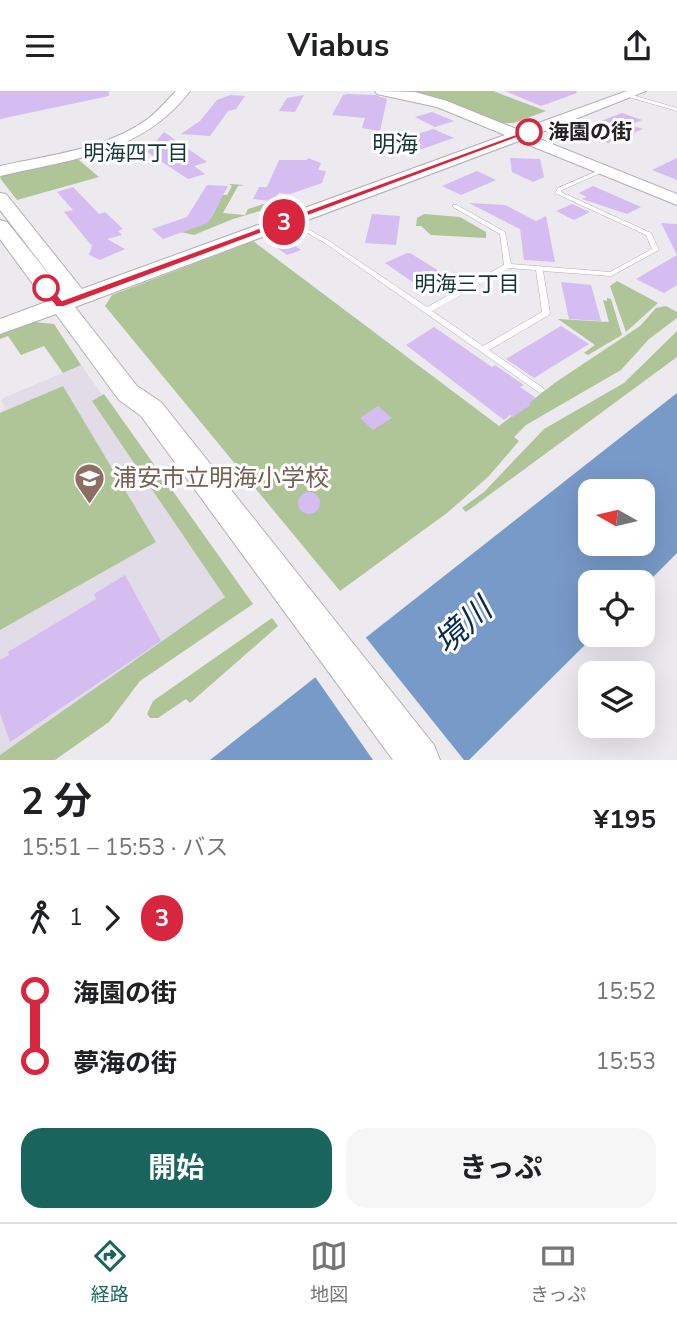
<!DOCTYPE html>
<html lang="ja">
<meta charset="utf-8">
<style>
:root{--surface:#fff;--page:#f6f6f6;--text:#202124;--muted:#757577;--line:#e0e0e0;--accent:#19655e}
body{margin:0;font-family:"Nunito Sans","Noto Sans JP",sans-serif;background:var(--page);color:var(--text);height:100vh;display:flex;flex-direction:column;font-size:26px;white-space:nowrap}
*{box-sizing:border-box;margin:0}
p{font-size:23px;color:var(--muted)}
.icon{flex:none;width:38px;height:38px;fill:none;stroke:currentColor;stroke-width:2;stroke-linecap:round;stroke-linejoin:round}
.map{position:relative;height:669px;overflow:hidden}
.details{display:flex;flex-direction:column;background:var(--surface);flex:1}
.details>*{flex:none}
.badge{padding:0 14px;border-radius:23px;font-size:24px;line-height:46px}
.needle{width:46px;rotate:278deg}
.buttons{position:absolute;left:578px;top:388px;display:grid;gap:14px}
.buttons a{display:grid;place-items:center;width:77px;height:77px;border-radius:14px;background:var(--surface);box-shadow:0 7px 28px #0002;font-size:35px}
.map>.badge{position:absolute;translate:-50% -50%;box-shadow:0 0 0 4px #fff}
.legs{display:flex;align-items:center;gap:10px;height:77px;padding:0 21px;font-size:23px}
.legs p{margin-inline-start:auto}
.summary{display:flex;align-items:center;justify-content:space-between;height:119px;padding:0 21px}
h1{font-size:38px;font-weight:700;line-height:52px}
.primary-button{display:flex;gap:14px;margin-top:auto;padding:14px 21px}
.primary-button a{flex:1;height:80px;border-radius:21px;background:var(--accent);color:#fff;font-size:28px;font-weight:700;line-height:80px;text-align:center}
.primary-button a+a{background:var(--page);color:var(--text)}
ul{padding:0 21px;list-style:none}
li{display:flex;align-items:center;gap:24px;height:70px;font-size:26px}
li i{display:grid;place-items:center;width:10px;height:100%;margin:0 9px;background:currentColor}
li i::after{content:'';width:18px;height:18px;margin:-9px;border:5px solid;border-radius:50%;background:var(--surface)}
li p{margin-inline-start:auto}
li:first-child i{background:linear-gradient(#0000 50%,currentColor 0)}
li:last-child i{background:linear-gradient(currentColor 50%,#0000 0)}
header{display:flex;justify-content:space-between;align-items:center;height:91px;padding:0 21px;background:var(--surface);font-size:32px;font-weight:700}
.tabs{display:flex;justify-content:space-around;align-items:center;height:98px;border-top:2px solid var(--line);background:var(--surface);font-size:19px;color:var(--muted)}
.tabs a{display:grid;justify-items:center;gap:4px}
.tabs .current{color:var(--accent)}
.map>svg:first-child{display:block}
.built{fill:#e2dce9}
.green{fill:#afc598}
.water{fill:#789ac8;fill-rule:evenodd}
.pier{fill:#ece9ef}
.building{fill:#d5bcf1}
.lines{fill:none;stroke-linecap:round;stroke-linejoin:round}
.lane-casing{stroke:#b2afb5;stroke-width:1}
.secondary-casing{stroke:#b2afb5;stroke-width:2}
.lane{fill:#fff;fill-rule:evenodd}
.secondary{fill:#fff;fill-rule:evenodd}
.line-1{fill:#d7263d;stroke:#fff;stroke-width:2}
.stop-1-dot{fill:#fff;stroke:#d7263d;stroke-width:3.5}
.labels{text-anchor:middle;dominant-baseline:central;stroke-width:6;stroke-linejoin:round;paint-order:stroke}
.far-stop-label{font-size:21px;font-weight:bold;fill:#242225;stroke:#fff;text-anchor:start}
.far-neighbourhood-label{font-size:21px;fill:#143632;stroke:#fff}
.far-quarter-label{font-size:23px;fill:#143632;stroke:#fff}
.education-label{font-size:24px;fill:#785e54;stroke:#fff;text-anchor:start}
.near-water-label{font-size:32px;font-style:italic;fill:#072853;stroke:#fff}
</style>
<header><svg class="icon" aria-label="menu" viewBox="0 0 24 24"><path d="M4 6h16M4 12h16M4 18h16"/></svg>Viabus<svg class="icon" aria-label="share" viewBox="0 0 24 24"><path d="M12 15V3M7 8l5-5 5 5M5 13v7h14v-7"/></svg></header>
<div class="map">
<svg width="677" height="669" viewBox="0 0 677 669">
<rect width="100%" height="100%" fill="#ece9ef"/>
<path class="built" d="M81 274 248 509 12 669H0V320L5 317 1 308Z"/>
<g class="green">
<path d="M411 0H493L546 20 514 32H503L439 7Z"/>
<path d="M73 64 99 86 17 109 0 87 6 82Z"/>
<path d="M229 93 245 94 238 95 223 122 245 124 248 118 279 108 277 115 233 128 194 144 181 141 211 127 220 110 199 108 201 104H227L232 95Z"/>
<path d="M424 123 460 126 486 141V147L431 144 421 135H416L417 127Z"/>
<path d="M253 150 499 335 556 291 640 235 656 217 666 215 677 221V227L649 248 621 279 526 334 514 346 519 350 488 386 447 422 340 500 105 215 112 204Z"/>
<path d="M617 190 658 212 626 241 610 195Z"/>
<path d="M607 207 611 208 622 244 588 264 584 262 595 254 558 228 609 231 603 209 607 210Z"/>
<path d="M34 231 54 233 81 274 63 282 44 255 21 264 8 245 0 248V244Z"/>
<path d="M677 240V266L466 421 462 417 484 401 544 338 624 292Z"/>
<path d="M63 295 156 451 0 539V322Z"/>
<path d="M104 303 253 513 140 590 109 631 55 669H0V664L225 506 92 310Z"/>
<path d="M272 527 278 535 190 612 186 608 158 627H150L147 623 153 610Z"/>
</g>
<path class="water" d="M677 302V462L642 497V492H590V544H595L469 669H210ZM590 401H642V453H590Z"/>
<path class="pier" d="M363 543 464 669H373L313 583Z"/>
<g class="building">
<path d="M0 0H109V5L0 28Z"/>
<path d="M505 0H576L577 2 541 15Z"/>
<path d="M348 3 375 4 387 8 380 40 362 37 365 27 332 24 343 4Z"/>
<path d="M230 4 245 5 236 18 228 20 210 45 181 43 200 30 217 9Z"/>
<path d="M304 4 295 21 279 20 287 7Z"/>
<path d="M432 21 454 30 435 36 415 26Z"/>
<path d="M622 22 642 29 629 34 643 38 608 52 586 44 604 37 593 33Z"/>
<path d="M433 38 454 47 419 59 399 49Z"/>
<path d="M164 41 207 71 194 75 205 83 188 88 147 61Z"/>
<path d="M308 67 321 72 318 79 326 80 322 92 290 103 278 102 276 108 270 110 253 108 259 96H267L279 69H307Z"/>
<path d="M510 67 540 68 544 86 533 91 512 81Z"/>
<path d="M677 67V89L652 79Z"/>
<path d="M477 80 496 89 461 104 442 95Z"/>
<path d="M207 94 228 95 208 132 163 148 152 138 187 126Z"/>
<path d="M593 95 641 116 627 123 582 108 587 106 579 102Z"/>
<path d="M73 96 99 123 105 121 123 138 118 140 122 144 107 148 125 158 100 169 89 164 92 155 64 121 73 119 57 101Z"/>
<path d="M469 112 505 114 536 130 546 125 555 171 524 169 520 138Z"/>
<path d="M572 113 590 121 574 129 556 120Z"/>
<path d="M372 123 400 125 396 154 365 152Z"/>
<path d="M661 132 677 133V194L664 202 636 188 677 164Z"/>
<path d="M287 149 301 159 287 164 273 154Z"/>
<path d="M407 162H410L452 188 427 201 385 172Z"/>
<path d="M561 191 591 194 601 230 569 228Z"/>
<path d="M561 235 589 253 534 287 506 268Z"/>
<path d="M434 236 492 276 495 274 524 294 520 296 536 307 529 312 531 314 513 326 510 324 504 329 406 254Z"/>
<path d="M378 315 392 327 373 339 360 327Z"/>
<circle cx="309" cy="412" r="11"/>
<path d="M125 484 161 550 10 651 0 622V569L9 564 8 561 96 508 94 503Z"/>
</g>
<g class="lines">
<defs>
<g id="lane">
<path d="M629 3 677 17V20L632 7 627 5Z"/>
<path d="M602 78 607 79 562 99 561 101 651 142 659 159 611 185 543 180 550 222 549 224 489 259 543 297 545 299 543 301 540 302 325 152 285 129 290 128 329 150 427 216 504 174 500 143 453 116V114H457L505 141 511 173 610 181 652 158 646 144 555 102 558 97ZM509 177 536 179 542 221 483 255 432 220Z"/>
</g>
<g id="secondary">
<path d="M176 0H190C142 63 72 68 0 85V75C49 64 108 58 149 27 159 19 167 9 176 0Z"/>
<path d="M375 0 415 1 447 10 519 39 627 0H646L532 45 677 103V114L519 50 75 216 137 295 161 311 434 654 440 669H393L141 325 119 309 56 223 0 243V228L46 211 0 148V129L7 131 63 201 0 119V102L6 103 82 198 505 44 437 16 377 3Z"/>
</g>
</defs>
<use href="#lane" class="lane-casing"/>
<use href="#secondary" class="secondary-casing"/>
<use href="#lane" class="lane"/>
<use href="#secondary" class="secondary"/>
</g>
<path class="line-1" d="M527 39 533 41 64 216H56L41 197 50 194 62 209Z"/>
<defs>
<symbol id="school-pin" viewBox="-11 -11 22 30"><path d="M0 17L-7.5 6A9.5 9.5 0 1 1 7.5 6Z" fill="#8d6e63" stroke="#fff"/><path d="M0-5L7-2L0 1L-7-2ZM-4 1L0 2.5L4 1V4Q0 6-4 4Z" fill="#fff"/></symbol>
</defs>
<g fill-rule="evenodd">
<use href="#school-pin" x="72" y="370" width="35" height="47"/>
</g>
<g class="stop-1-dot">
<circle cx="529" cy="41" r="12"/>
<circle cx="46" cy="197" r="12"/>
</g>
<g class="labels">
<g class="far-stop-label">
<text x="548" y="41">海園の街</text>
</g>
<g class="far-neighbourhood-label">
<text x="136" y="62">明海四丁目</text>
<text x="467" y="193">明海三丁目</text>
</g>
<g class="far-quarter-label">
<text x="395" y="53">明海</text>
</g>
<g class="education-label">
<text x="113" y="387">浦安市立明海小学校</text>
</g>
<g class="near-water-label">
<text transform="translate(463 535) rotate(-42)">境川</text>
</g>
</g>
</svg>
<div class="buttons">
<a><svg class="needle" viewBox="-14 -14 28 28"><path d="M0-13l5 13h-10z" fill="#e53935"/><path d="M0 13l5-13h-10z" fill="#757577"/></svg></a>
<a><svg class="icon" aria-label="locate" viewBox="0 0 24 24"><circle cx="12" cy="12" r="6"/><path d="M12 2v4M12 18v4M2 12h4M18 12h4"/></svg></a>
<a><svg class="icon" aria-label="layers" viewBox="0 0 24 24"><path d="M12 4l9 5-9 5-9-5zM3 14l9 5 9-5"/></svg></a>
</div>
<b class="badge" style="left:284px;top:131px;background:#d7263d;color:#fff">3</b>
</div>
<section class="details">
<div class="summary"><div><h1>2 分</h1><p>15:51 – 15:53 · バス</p></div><b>¥195</b></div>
<div class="legs"><svg class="icon" aria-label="walk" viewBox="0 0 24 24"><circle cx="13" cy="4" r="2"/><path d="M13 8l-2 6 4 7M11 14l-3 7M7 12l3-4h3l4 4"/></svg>1<svg class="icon" aria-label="forward" viewBox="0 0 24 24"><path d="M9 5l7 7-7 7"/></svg><b class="badge" style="background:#d7263d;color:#fff">3</b></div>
<ul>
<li><i style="color:#d7263d"></i><b>海園の街</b><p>15:52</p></li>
<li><i style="color:#d7263d"></i><b>夢海の街</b><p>15:53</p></li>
</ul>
<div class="primary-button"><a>開始</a><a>きっぷ</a></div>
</section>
<nav class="tabs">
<a class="current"><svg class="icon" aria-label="directions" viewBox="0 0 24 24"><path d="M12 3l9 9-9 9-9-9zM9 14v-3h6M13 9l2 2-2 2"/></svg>経路</a>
<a><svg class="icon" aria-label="map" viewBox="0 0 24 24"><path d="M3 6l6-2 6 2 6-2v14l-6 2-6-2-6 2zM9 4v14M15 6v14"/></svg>地図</a>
<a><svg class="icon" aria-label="tickets" viewBox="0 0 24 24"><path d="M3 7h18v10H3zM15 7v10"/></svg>きっぷ</a>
</nav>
